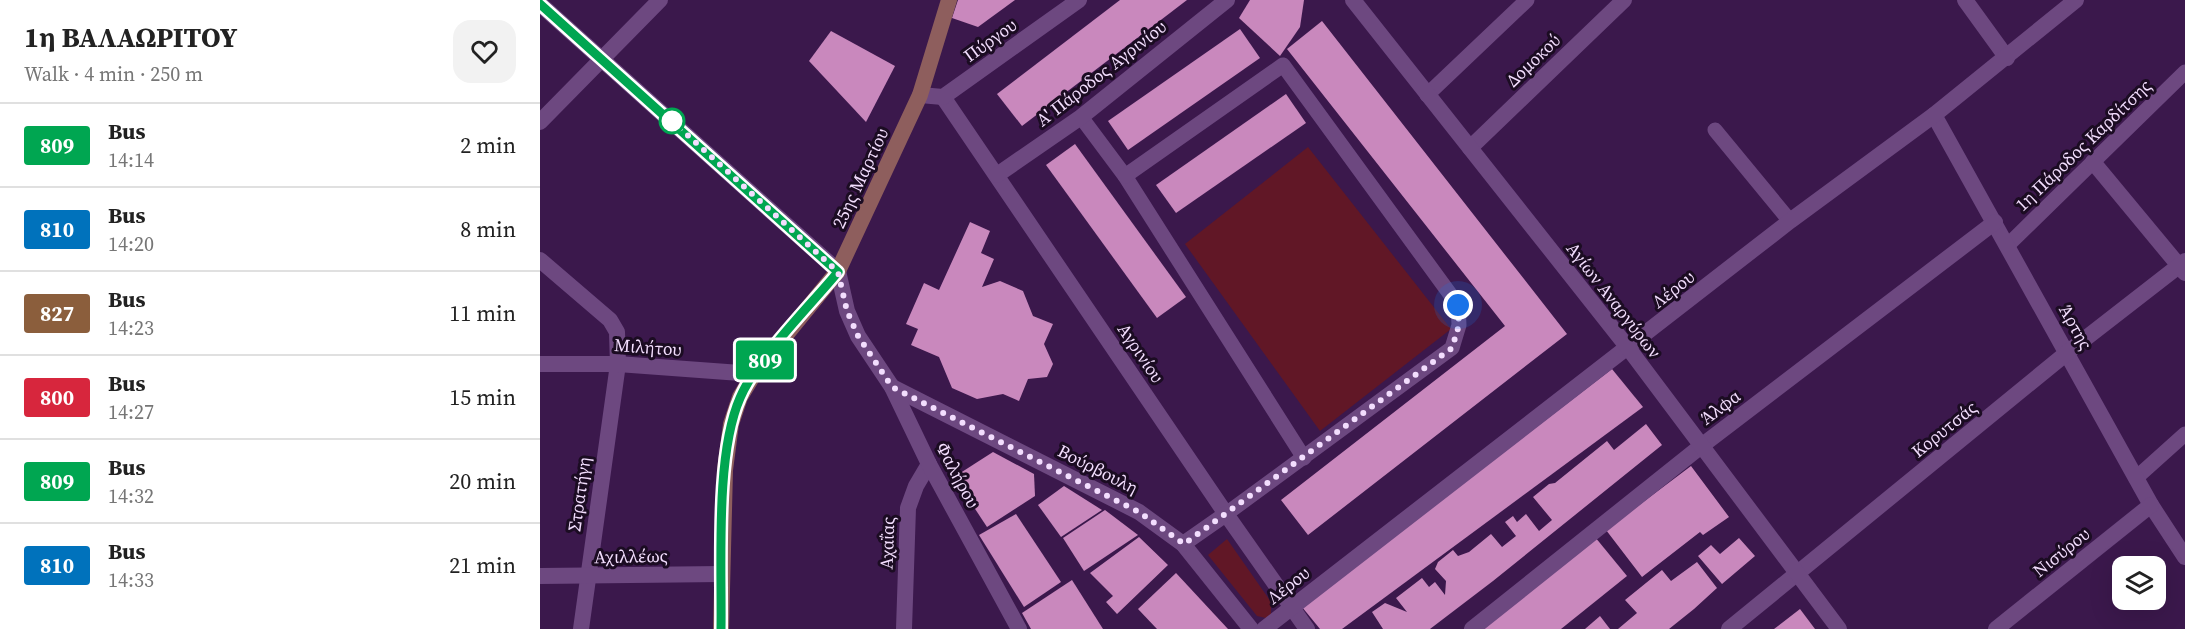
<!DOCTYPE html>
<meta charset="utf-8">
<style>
:root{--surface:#fff;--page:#f2f2f2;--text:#222;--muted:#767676;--line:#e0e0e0}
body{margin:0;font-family:"Source Serif 4",serif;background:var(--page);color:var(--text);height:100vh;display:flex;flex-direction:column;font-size:22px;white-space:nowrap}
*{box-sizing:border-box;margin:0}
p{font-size:20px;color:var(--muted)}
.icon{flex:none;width:33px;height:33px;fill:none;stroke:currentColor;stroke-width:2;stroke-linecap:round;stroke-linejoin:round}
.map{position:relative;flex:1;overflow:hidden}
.panel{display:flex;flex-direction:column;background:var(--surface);width:540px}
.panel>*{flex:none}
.badge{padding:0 12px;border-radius:4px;font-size:21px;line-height:39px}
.buttons{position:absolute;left:1572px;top:556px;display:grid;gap:12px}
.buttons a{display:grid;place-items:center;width:54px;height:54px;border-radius:12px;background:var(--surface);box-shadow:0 6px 24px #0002;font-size:30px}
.you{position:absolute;width:30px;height:30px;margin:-15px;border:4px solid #fff;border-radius:50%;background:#1a73e8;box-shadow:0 0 0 9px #1a73e833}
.map>.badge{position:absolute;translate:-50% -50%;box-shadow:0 0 0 3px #fff}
.round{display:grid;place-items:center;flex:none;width:63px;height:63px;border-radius:18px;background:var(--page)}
.headline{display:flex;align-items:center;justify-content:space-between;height:102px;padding:0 24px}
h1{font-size:28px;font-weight:700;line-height:45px}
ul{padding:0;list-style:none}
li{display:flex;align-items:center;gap:18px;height:84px;padding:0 24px;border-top:2px solid var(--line)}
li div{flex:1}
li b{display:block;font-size:22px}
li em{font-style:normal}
li .badge{min-width:66px;font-weight:700;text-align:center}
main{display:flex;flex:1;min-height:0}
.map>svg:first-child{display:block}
.green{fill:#611726}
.building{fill:#c988bd}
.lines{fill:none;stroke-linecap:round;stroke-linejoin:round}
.service{stroke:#6d4880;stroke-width:15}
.minor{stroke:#6d4880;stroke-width:16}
.tertiary{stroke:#6d4880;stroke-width:16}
.secondary{stroke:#8e5e5d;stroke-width:16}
.line-casing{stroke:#fff;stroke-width:14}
.line{stroke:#00a651;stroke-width:9}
.walk{stroke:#f3defe;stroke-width:6;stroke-dasharray:0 10.8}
.stop-dot{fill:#fff;stroke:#00a651;stroke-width:3}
.labels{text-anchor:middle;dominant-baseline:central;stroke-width:6;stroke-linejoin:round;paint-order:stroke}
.street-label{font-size:18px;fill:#f3defe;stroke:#1b0c22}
</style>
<main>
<section class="panel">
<div class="headline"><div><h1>1η ΒΑΛΑΩΡΙΤΟΥ</h1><p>Walk · 4 min · 250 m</p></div><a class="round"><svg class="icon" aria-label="heart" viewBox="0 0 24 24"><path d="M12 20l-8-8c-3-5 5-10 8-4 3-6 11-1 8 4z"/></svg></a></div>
<ul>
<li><span class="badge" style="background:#00a651;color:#fff">809</span><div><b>Bus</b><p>14:14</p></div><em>2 min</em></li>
<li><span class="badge" style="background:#0072bc;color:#fff">810</span><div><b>Bus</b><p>14:20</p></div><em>8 min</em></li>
<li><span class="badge" style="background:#8b5e3c;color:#fff">827</span><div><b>Bus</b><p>14:23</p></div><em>11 min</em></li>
<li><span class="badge" style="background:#d7263d;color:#fff">800</span><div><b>Bus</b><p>14:27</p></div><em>15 min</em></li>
<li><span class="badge" style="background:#00a651;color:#fff">809</span><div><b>Bus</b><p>14:32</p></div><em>20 min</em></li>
<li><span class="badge" style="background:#0072bc;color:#fff">810</span><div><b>Bus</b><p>14:33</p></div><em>21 min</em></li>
</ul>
</section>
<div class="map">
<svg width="1645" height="629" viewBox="0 0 1645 629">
<rect width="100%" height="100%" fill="#3b184c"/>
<g class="green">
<path d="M768 147 911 329 780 431 645 244Z"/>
<path d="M687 539 731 602V614L726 618 717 616 668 555Z"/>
</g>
<g class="building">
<path d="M418 0H475L438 27 412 18Z"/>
<path d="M580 0H647L482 126 457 94Z"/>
<path d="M710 0H764L760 27 740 56 699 18Z"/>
<path d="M782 21 1027 334 768 535 741 500 965 326 747 49Z"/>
<path d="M700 29 720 58 588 150 568 121Z"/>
<path d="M291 31 355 66 326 122 269 61Z"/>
<path d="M746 94 766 123 636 213 616 185Z"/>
<path d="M535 144 646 297 617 318 506 165Z"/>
<path d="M430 222 450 231 441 253 454 259 442 287 460 281 483 291 493 316 513 324 504 344 513 364 507 377 488 379 479 401 463 394 437 399 412 388 399 357 371 345 378 329 366 324 384 283 399 290Z"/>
<path d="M1072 369 1103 407 802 629H780L762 607Z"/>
<path d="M1106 424 1122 445 953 581 890 629H843L832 612 845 603 867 612 856 598 882 578 889 587 895 582 905 595 906 581 895 569 898 562 913 550 918 556 929 552 951 534 962 547 976 536 965 522 973 516 977 522 986 514 999 531 1012 520 993 497 1009 484 1015 483 1067 441 1074 450Z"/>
<path d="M453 452 494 474 495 496 447 527 414 477Z"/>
<path d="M1151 466 1189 517 1163 535 1160 532 1102 577 1066 530Z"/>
<path d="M524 486 562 510 521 537 498 505Z"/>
<path d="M565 510 598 535 544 571 523 538Z"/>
<path d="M476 514 521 582 484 607 439 535Z"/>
<path d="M599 537 628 565 577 614 566 602 573 596 550 573Z"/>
<path d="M1055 537 1087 576 1021 629H941Z"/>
<path d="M1199 538 1215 556 1182 584 1158 556 1171 545 1180 554Z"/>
<path d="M1157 562 1177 588 1154 609 1129 629H1078L1097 613 1085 600 1122 570 1131 581Z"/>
<path d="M636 573 688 629H617L598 609Z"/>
<path d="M532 580 563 629H491L482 613Z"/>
<path d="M1260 609 1275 629H1234Z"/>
<path d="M1060 616 1070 629H1045Z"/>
</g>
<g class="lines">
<g class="service">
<path d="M887 95 987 0"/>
<path d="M541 117 585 176 764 458"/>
<path d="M1175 130 1250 221"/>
<path d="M585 176 743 65 918 305 919 325 912 348 686 514"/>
<path d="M1468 245 1645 72"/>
<path d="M1596 478 1645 434"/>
</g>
<g class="minor">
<path d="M1425 0 1467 58"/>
<path d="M403 97 686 514 767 629"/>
<path d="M1394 115 1611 505 1645 557"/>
<path d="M0 122 120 0"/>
<path d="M930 148 1084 0"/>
<path d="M1553 162 1645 273"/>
<path d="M457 175 541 117 687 0"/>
<path d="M0 260 70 320 77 332 78 364 41 629"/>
<path d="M0 364H78L214 374"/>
<path d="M352 387 599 512 643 544 711 629"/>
<path d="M643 544 686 514"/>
<path d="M0 576 182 574"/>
<path d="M364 629 368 508 376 486 389 464"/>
<path d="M724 629 1250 221 1394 115 1536 0"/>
<path d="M932 629 1160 447 1455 222"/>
<path d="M1189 629 1528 352 1645 261"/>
<path d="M1456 629 1611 505"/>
</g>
<g class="tertiary">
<path d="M813 0 1089 349 1299 629"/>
<path d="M0 4 298 271 307 311 318 336 352 387 389 464 479 629"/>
<path d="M380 95 403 97 539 0"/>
</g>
<path class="secondary" d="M181 629 185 470 191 424 200 397 214 374 298 271 380 95 409 0"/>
</g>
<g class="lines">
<defs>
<path id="line" d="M0 4 298 272C270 306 217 358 200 398 175 455 182 565 181 629"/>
</defs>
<use href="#line" class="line-casing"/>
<use href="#line" class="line"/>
<path class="walk" d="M132 121 298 272 307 311 318 336 352 387 599 512 644 544 912 348 919 325 918 305"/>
</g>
<circle class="stop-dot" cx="132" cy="121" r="12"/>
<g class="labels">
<g class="street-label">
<text transform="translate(450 40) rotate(-36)">Πύργου</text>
<text transform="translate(993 60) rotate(-44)">Δομοκού</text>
<text transform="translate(561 73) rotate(-38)">Α' Πάροδος Αγρινίου</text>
<text transform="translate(1543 145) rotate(-44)">1η Πάροδος Καρδίτσης</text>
<text transform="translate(320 178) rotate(-65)">25ης Μαρτίου</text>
<text transform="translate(1133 289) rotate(-38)">Λέρου</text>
<text transform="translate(1074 300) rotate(52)">Αγίων Αναργύρων</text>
<text transform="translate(1536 327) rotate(61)">Άρτης</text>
<text transform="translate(108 347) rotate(4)">Μιλήτου</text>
<text transform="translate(601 353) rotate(56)">Αγρινίου</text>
<text transform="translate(1180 407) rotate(-37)">Άλφα</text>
<text transform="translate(1404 429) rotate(-39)">Κορυτσάς</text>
<text transform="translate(558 469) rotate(27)">Βούρβουλη</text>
<text transform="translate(418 475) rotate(62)">Φαλήρου</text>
<text transform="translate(39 494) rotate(-82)">Στρατήγη</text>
<text transform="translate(347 543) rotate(-88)">Αχαΐας</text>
<text transform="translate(1521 552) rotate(-39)">Νισύρου</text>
<text transform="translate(91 556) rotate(-1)">Αχιλλέως</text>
<text transform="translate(748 585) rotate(-38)">Λέρου</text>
</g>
</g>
</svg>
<div class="buttons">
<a><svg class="icon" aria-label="layers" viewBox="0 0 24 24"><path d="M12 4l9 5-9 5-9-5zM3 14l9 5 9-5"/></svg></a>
</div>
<div class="you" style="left:918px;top:305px"></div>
<b class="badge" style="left:225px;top:360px;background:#00a651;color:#fff">809</b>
</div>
</main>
